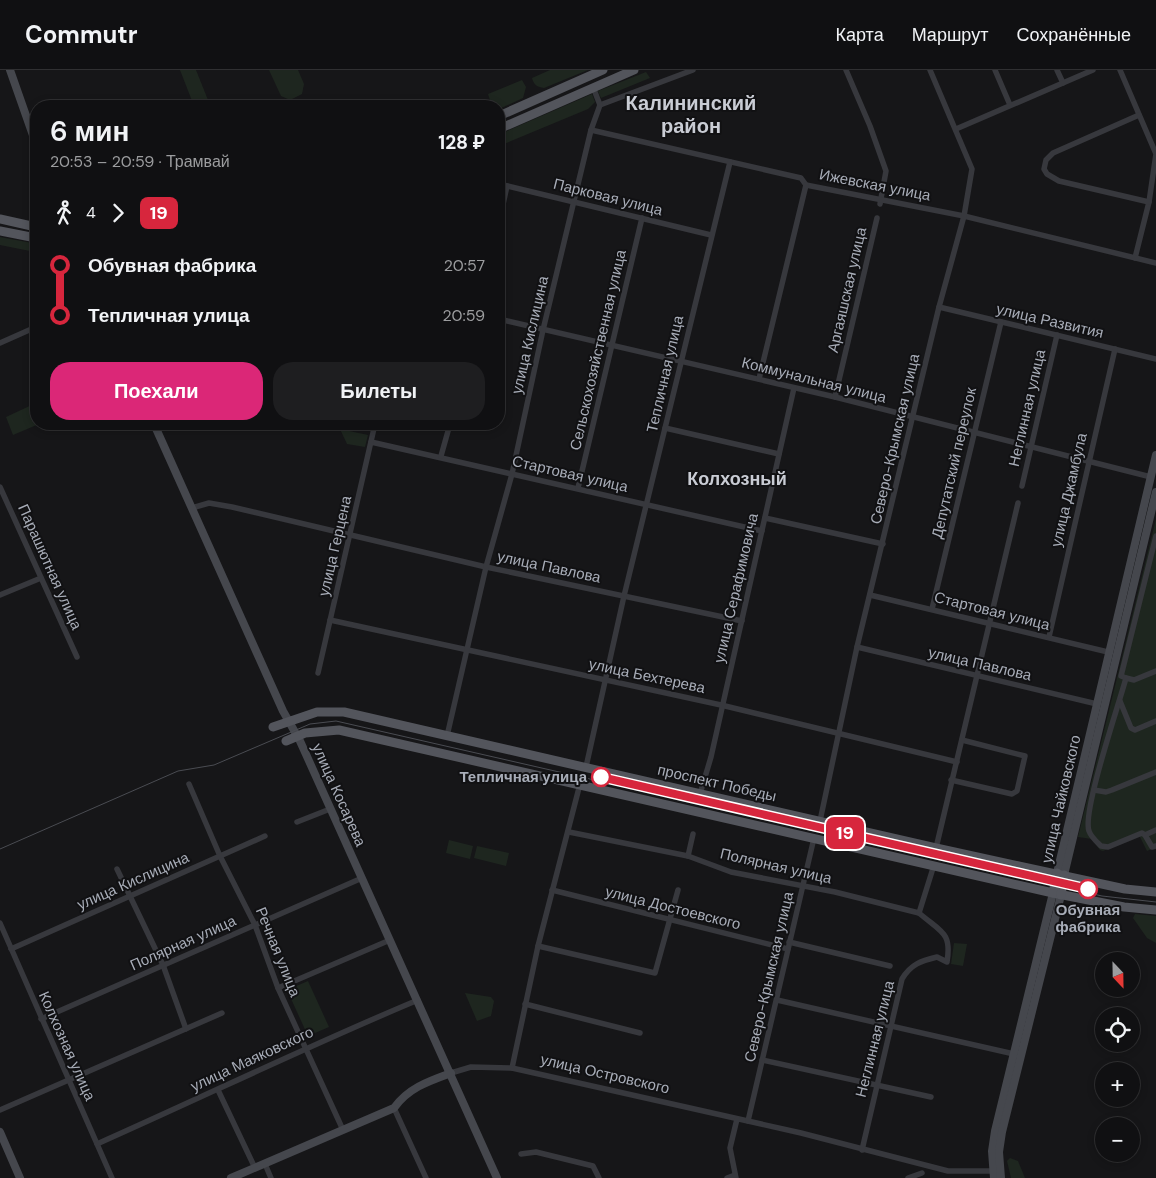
<!DOCTYPE html>
<html lang="ru">
<meta charset="utf-8">
<style>
:root{--surface:#101012;--page:#1e1e20;--text:#f1f3f6;--muted:#9c9d9f;--line:#303032;--accent:#db2777}
body{margin:0;font-family:"DM Sans",sans-serif;background:var(--page);color:var(--text);height:100vh;display:flex;flex-direction:column;font-size:19px;white-space:nowrap}
*{box-sizing:border-box;margin:0}
p{font-size:16px;color:var(--muted)}
.icon{flex:none;width:28px;height:28px;fill:none;stroke:currentColor;stroke-width:2;stroke-linecap:round;stroke-linejoin:round}
.map{position:relative;flex:1;overflow:hidden}
.panel{position:absolute;left:30px;top:30px;width:475px;height:330px;display:flex;flex-direction:column;background:var(--surface);border-radius:20px;box-shadow:0 2px 8px #0003,0 0 0 1px var(--line)}
.panel>*{flex:none}
.badge{padding:0 10px;border-radius:8px;font-size:18px;line-height:32px}
.needle{width:32px;rotate:158deg}
.buttons{position:absolute;left:1095px;top:882px;display:grid;gap:10px}
.buttons a{display:grid;place-items:center;width:45px;height:45px;border-radius:50%;background:var(--surface);box-shadow:0 2px 8px #0003,0 0 0 1px var(--line);font-size:25px}
.map>.badge{position:absolute;translate:-50% -50%;box-shadow:0 0 0 2px #fff}
.legs{display:flex;align-items:center;gap:8px;height:55px;padding:0 20px;font-size:16px}
.legs p{margin-inline-start:auto}
.head{display:flex;align-items:center;justify-content:space-between;height:85px;padding:0 20px}
h1{font-size:28px;font-weight:600;line-height:38px}
.cta{display:flex;gap:10px;margin-top:auto;padding:10px 20px}
.cta a{flex:1;height:58px;border-radius:20px;background:var(--accent);color:#fff;font-size:20px;font-weight:600;line-height:58px;text-align:center}
.cta a+a{background:var(--page);color:var(--text)}
ul{padding:0 20px;list-style:none}
li{display:flex;align-items:center;gap:18px;height:50px;font-size:19px}
li i{display:grid;place-items:center;width:8px;height:100%;margin:0 6px;background:currentColor}
li i::after{content:'';width:12px;height:12px;margin:-6px;border:4px solid;border-radius:50%;background:var(--surface)}
li p{margin-inline-start:auto}
li:first-child i{background:linear-gradient(#0000 50%,currentColor 0)}
li:last-child i{background:linear-gradient(currentColor 50%,#0000 0)}
header{display:flex;align-items:center;gap:30px;box-sizing:border-box;height:70px;padding:0 25px;background:var(--surface);border-bottom:1px solid var(--line)}
header strong{font-size:24px}
nav{display:flex;gap:28px;margin-inline-start:auto;font-size:18px}
.map>svg:first-child{display:block}
.green{fill:#1e261f}
.lines{fill:none;stroke-linecap:round;stroke-linejoin:round}
.street{stroke:#37383d;stroke-width:5.5}
.secondary{stroke:#45474d;stroke-width:8}
.primary{stroke:#53555c;stroke-width:9}
.tram{stroke:#4a4c52;stroke-width:1}
.line-1-casing{stroke:#fff;stroke-width:11}
.line-1{stroke:#d7263d;stroke-width:8}
.stop-1-dot{fill:#fff;stroke:#d7263d;stroke-width:2.5}
.labels{text-anchor:middle;dominant-baseline:central;stroke-width:4;stroke-linejoin:round;paint-order:stroke}
.street-label{font-size:15px;fill:#a8adb8;stroke:#111113}
.stop-label{font-size:15px;font-weight:bold;fill:#a8adb8;stroke:#111113;text-anchor:end}
.quarter-label{font-size:18px;font-weight:bold;fill:#c9ccd4;stroke:#111113}
.district-label{font-size:20px;font-weight:bold;fill:#c9ccd4;stroke:#111113}
</style>
<header>
<strong>Commutr</strong>
<nav><a>Карта</a><a>Маршрут</a><a>Сохранённые</a></nav>
</header>
<div class="map">
<svg width="1156" height="1108" viewBox="0 0 1156 1108">
<rect width="100%" height="100%" fill="#161618"/>
<g class="green">
<path d="M180 0H196L208 30 194 36Z"/>
<path d="M269 0H298L304 14 302 24 290 30 281 26Z"/>
<path d="M550 0H588L544 18C537 17 534 15 532 8Z"/>
<path d="M646 2 650 8 601 28 598 21Z"/>
<path d="M522 10 526 17 523 28 499 39V36H482L491 33 488 24Z"/>
<path d="M592 24 595 32 588 39 504 74 500 64Z"/>
<path d="M0 167 32 173 30 181 0 175Z"/>
<path d="M36 333V354H39L13 365 6 347Z"/>
<path d="M340 359 368 365 365 377 347 374Z"/>
<path d="M1156 449V777L1147 781 1139 765 1103 781 1100 780 1092 769 1078 767Z"/>
<path d="M449 770 473 776 470 789 446 783Z"/>
<path d="M477 776 509 783 506 796 474 788Z"/>
<path d="M1135 844 1156 846V873L1147 868 1133 848Z"/>
<path d="M954 873 967 874 963 896 951 894Z"/>
<path d="M308 911 329 957 308 966 287 920Z"/>
<path d="M465 923 491 927 494 931 491 946 477 951Z"/>
<path d="M1010 1088 1018 1091 1025 1108H1011L1007 1091Z"/>
</g>
<g class="lines">
<g class="street">
<path d="M846 0 870 56 886 101 880 134"/>
<path d="M995 0 1010 35"/>
<path d="M1057 0 1063 13"/>
<path d="M1120 0 1156 84 1149 132 1135 188"/>
<path d="M600 35 693 0"/>
<path d="M1139 45 1053 83 1046 90 1044 99 1047 104 1059 111 1149 132"/>
<path d="M956 59 1093 0"/>
<path d="M591 60 801 108 806 115 964 146 1156 193"/>
<path d="M499 114 711 165"/>
<path d="M499 153 507 116"/>
<path d="M939 237 1156 289"/>
<path d="M499 249 835 327 1151 407"/>
<path d="M0 273 36 257"/>
<path d="M759 309 806 115"/>
<path d="M835 327 877 148"/>
<path d="M350 354 374 359"/>
<path d="M665 358 779 384"/>
<path d="M371 372 762 461"/>
<path d="M441 386 450 354"/>
<path d="M1022 416 1057 265"/>
<path d="M0 417 77 587"/>
<path d="M578 418 642 148"/>
<path d="M192 438 209 433 232 437 486 497 742 551"/>
<path d="M765 448 883 474"/>
<path d="M1156 466 1121 606 1126 608C1119 634 1082 742 1089 761 1091 767 1097 772 1101 776L1108 777 1142 763 1145 765 1156 760"/>
<path d="M0 525 41 508"/>
<path d="M870 525 1108 582"/>
<path d="M932 539 1001 252"/>
<path d="M330 550 721 635 957 692"/>
<path d="M1049 567 1115 279"/>
<path d="M857 577 1097 634"/>
<path d="M318 603 375 354"/>
<path d="M1126 608 1134 610 1156 601"/>
<path d="M1120 631 1131 658 1135 660 1156 651"/>
<path d="M447 666 486 497 512 404 543 260 591 60 600 35 593 17"/>
<path d="M586 697 624 526 730 92"/>
<path d="M951 710 1012 724 1017 721 1025 686 962 670"/>
<path d="M189 714 220 786 255 855 278 918 343 1060"/>
<path d="M1094 720 1106 722 1112 720 1156 702"/>
<path d="M700 724 711 687 794 318"/>
<path d="M820 751 857 577 939 237 964 146 972 99 930 0"/>
<path d="M297 752 330 739"/>
<path d="M569 762 688 786 731 802 835 822 919 843"/>
<path d="M1145 765 1152 777 1156 776"/>
<path d="M936 778 1018 433"/>
<path d="M688 786 693 764"/>
<path d="M117 799 163 895 186 959"/>
<path d="M552 820 788 879"/>
<path d="M0 853 112 1108"/>
<path d="M789 872 890 896"/>
<path d="M538 876 655 903 678 820"/>
<path d="M11 879 265 766"/>
<path d="M278 918 390 870"/>
<path d="M777 930 1014 984"/>
<path d="M525 934 640 963"/>
<path d="M41 949 362 808"/>
<path d="M762 990 931 1027"/>
<path d="M512 998 538 876 580 714"/>
<path d="M451 1003 471 997 512 998 801 1063 948 1101H992"/>
<path d="M218 1020 255 1098"/>
<path d="M394 1038 426 1108"/>
<path d="M0 1040 222 943"/>
<path d="M748 1051 814 768"/>
<path d="M97 1074C205 1026 310 975 418 930"/>
<path d="M862 1080 902 909C911 894 921 891 937 887L947 892C952 862 941 862 919 843L934 795"/>
<path d="M521 1084 536 1082 593 1096 599 1108"/>
<path d="M265 1094 271 1108"/>
<path d="M727 1108 735 1105"/>
<path d="M736 1108 730 1078 737 1049"/>
<path d="M908 1108 922 1103"/>
</g>
<g class="secondary">
<path d="M10 0 36 74"/>
<path d="M154 354 283 641 300 671 497 1108"/>
<path d="M1057 803 1156 385"/>
<path d="M1064 805 1156 422"/>
<path d="M0 1062 20 1108"/>
<path d="M231 1108 394 1038C408 1018 429 1011 451 1003"/>
<path d="M994 1108 992 1081 995 1061 1053 823"/>
<path d="M1001 1108 999 1082 1002 1062 1061 825"/>
</g>
<g class="primary">
<path d="M499 46 603 0"/>
<path d="M499 59 634 0"/>
<path d="M0 149 36 157"/>
<path d="M0 161 36 168"/>
<path d="M273 657 317 642H344L936 778 1125 819 1156 822"/>
<path d="M286 671 305 663 339 660 1053 823 1124 837 1156 840"/>
<path d="M1053 823 1057 803"/>
<path d="M1061 825 1064 805"/>
</g>
<path class="tram" d="M0 779 178 701 214 695 310 654 336 651 1102 826 1156 832"/>
</g>
<g class="lines">
<defs>
<path id="line-1" d="M601 707 1088 819"/>
</defs>
<use href="#line-1" class="line-1-casing"/>
<use href="#line-1" class="line-1"/>
</g>
<g class="stop-1-dot">
<circle cx="601" cy="707" r="9"/>
<circle cx="1088" cy="819" r="9"/>
</g>
<g class="labels">
<g class="street-label">
<text transform="translate(875 115) rotate(11)">Ижевская улица</text>
<text transform="translate(608 127) rotate(14)">Парковая улица</text>
<text transform="translate(847 220) rotate(-77)">Аргаяшская улица</text>
<text transform="translate(1050 251) rotate(13)">улица Развития</text>
<text transform="translate(530 265) rotate(-77)">улица Кислицина</text>
<text transform="translate(598 280) rotate(-77)">Сельскохозяйственная улица</text>
<text transform="translate(665 304) rotate(-77)">Тепличная улица</text>
<text transform="translate(814 310) rotate(14)">Коммунальная улица</text>
<text transform="translate(1027 338) rotate(-77)">Неглинная улица</text>
<text transform="translate(895 369) rotate(-77)">Северо-Крымская улица</text>
<text transform="translate(954 393) rotate(-77)">Депутатский переулок</text>
<text transform="translate(570 404) rotate(13)">Стартовая улица</text>
<text transform="translate(1069 420) rotate(-77)">улица Джамбула</text>
<text transform="translate(335 476) rotate(-77)">улица Герцена</text>
<text transform="translate(50 497) rotate(66)">Парашютная улица</text>
<text transform="translate(549 497) rotate(12)">улица Павлова</text>
<text transform="translate(736 518) rotate(-77)">улица Серафимовича</text>
<text transform="translate(992 541) rotate(14)">Стартовая улица</text>
<text transform="translate(980 594) rotate(13)">улица Павлова</text>
<text transform="translate(647 606) rotate(12)">улица Бехтерева</text>
<text transform="translate(717 713) rotate(13)">проспект Победы</text>
<text transform="translate(339 725) rotate(66)">улица Косарева</text>
<text transform="translate(1061 729) rotate(-77)">улица Чайковского</text>
<text transform="translate(776 796) rotate(13)">Полярная улица</text>
<text transform="translate(133 811) rotate(-24)">улица Кислицина</text>
<text transform="translate(673 838) rotate(14)">улица Достоевского</text>
<text transform="translate(183 873) rotate(-24)">Полярная улица</text>
<text transform="translate(278 882) rotate(68)">Речная улица</text>
<text transform="translate(769 907) rotate(-77)">Северо-Крымская улица</text>
<text transform="translate(875 969) rotate(-76)">Неглинная улица</text>
<text transform="translate(67 976) rotate(66)">Колхозная улица</text>
<text transform="translate(252 989) rotate(-25)">улица Маяковского</text>
<text transform="translate(605 1004) rotate(13)">улица Островского</text>
</g>
<g class="stop-label">
<text x="587" y="707">Тепличная улица</text>
<text x="1088" y="840" text-anchor="middle">Обувная<tspan x="1088" dy="17">фабрика</tspan></text>
</g>
<g class="quarter-label">
<text x="737" y="409">Колхозный</text>
</g>
<g class="district-label">
<text x="691" y="33">Калининский<tspan x="691" dy="23">район</tspan></text>
</g>
</g>
</svg>
<div class="buttons">
<a><svg class="needle" viewBox="-14 -14 28 28"><path d="M0-13l5 13h-10z" fill="#e53935"/><path d="M0 13l5-13h-10z" fill="#9c9d9f"/></svg></a>
<a><svg class="icon" aria-label="locate" viewBox="0 0 24 24"><circle cx="12" cy="12" r="6"/><path d="M12 2v4M12 18v4M2 12h4M18 12h4"/></svg></a>
<a>+</a>
<a>−</a>
</div>
<b class="badge" style="left:845px;top:763px;background:#d7263d;color:#fff">19</b>
<section class="panel">
<div class="head"><div><h1>6 мин</h1><p>20:53 – 20:59 · Трамвай</p></div><b>128 ₽</b></div>
<div class="legs"><svg class="icon" aria-label="walk" viewBox="0 0 24 24"><circle cx="13" cy="4" r="2"/><path d="M13 8l-2 6 4 7M11 14l-3 7M7 12l3-4h3l4 4"/></svg>4<svg class="icon" aria-label="forward" viewBox="0 0 24 24"><path d="M9 5l7 7-7 7"/></svg><b class="badge" style="background:#d7263d;color:#fff">19</b></div>
<ul>
<li><i style="color:#d7263d"></i><b>Обувная фабрика</b><p>20:57</p></li>
<li><i style="color:#d7263d"></i><b>Тепличная улица</b><p>20:59</p></li>
</ul>
<div class="cta"><a>Поехали</a><a>Билеты</a></div>
</section>
</div>
